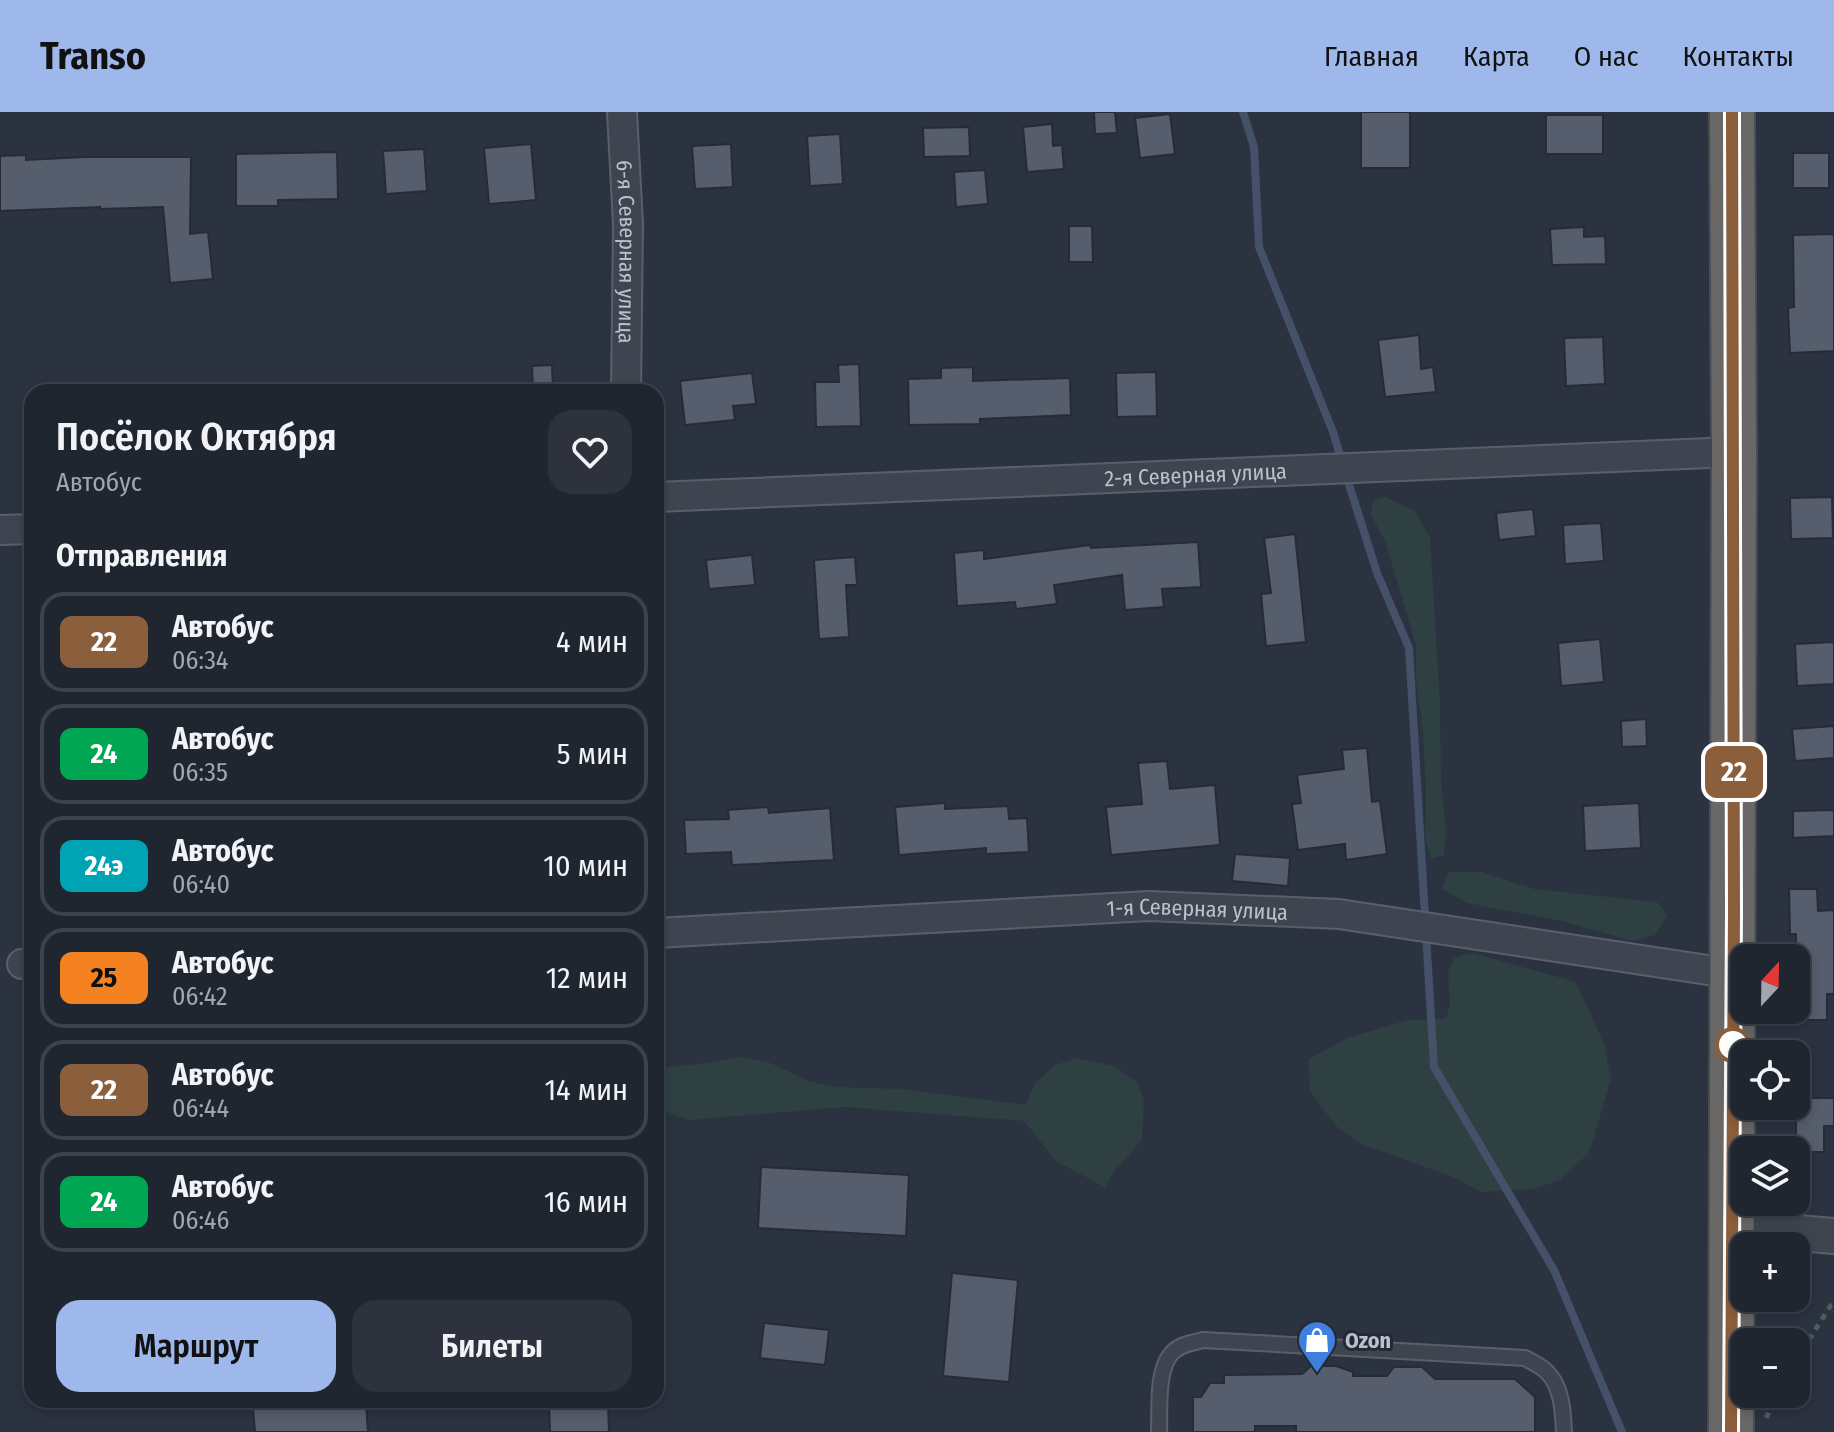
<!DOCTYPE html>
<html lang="ru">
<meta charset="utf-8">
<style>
:root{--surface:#202630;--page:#2d323c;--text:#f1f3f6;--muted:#a2a5ab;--line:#3d434c;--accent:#9fb8ec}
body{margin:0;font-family:"Fira Sans Condensed",sans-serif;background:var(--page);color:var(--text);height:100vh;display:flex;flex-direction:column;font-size:30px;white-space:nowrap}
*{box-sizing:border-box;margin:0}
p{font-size:26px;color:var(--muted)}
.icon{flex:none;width:44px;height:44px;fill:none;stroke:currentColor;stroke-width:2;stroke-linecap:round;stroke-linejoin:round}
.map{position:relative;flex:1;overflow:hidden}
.details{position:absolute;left:24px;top:272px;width:640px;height:1024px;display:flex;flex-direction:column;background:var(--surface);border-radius:24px;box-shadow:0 4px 12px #0003,0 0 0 2px var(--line)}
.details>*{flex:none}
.badge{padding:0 16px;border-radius:12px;font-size:28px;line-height:52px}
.needle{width:52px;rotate:22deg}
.controls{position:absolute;left:1730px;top:832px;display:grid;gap:16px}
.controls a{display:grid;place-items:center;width:80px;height:80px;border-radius:16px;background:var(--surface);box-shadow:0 4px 12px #0003,0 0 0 2px var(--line);font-size:40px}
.map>.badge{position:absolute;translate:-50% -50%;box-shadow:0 0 0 4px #fff}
h2{padding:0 32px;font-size:30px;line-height:72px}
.round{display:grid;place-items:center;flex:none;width:84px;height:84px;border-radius:24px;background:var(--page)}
.headline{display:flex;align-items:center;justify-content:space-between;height:136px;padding:0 32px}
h1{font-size:38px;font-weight:600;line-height:60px}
.action{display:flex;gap:16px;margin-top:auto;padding:16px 32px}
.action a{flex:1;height:92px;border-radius:24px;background:var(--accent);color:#111;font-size:32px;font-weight:600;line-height:92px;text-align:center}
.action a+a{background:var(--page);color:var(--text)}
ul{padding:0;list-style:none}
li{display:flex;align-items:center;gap:24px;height:100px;margin:0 16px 12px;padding:0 16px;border:4px solid var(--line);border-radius:24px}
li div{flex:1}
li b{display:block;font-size:30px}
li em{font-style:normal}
li .badge{min-width:88px;font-weight:700;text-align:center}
header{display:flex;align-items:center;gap:48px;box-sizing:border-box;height:112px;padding:0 40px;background:var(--accent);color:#111}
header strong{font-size:38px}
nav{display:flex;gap:44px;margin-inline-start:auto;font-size:28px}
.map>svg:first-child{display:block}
.green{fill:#2e4042}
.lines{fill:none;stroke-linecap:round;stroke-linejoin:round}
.stream{stroke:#445168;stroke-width:8}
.building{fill:#565e6d;stroke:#252c38;stroke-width:2}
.service-casing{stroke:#5a606b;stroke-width:18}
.minor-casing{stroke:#5a606b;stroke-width:32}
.tertiary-casing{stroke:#5a606b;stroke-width:38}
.trunk-casing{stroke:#464d58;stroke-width:48}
.path{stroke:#4d5c60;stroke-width:5;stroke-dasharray:6 6;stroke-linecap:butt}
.service{stroke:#3f4550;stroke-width:14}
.minor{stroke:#3f4550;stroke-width:28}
.tertiary{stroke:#3f4550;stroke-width:34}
.trunk{stroke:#696866;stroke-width:44}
.line-casing{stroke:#fff;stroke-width:18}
.line{stroke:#8b5e3c;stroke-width:12}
.stop-dot{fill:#fff;stroke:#8b5e3c;stroke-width:4}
.labels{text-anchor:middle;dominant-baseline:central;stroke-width:6;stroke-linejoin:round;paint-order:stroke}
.street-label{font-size:22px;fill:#bcc0ca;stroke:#232a36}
.poi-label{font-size:22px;font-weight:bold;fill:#bcc0ca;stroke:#232a36;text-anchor:start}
</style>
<header>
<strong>Transo</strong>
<nav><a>Главная</a><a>Карта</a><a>О нас</a><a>Контакты</a></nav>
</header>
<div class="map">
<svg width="1834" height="1320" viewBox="0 0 1834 1320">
<rect width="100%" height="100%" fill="#2b3240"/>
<g class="green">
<path d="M1385 385 1415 399 1430 425 1440 593 1441 668 1446 719 1444 743 1431 747 1425 726 1426 682 1423 620 1416 568V533L1385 429 1371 403 1373 389Z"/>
<path d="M1448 760H1482L1534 777 1657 790 1667 803 1655 823 1632 829 1562 809 1467 791 1442 777Z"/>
<path d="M1473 841 1576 870 1604 932 1611 967 1589 1041 1560 1068 1532 1077 1481 1080 1453 1065 1361 1032 1335 1013 1310 979 1309 947 1347 926 1408 908 1446 906 1450 892 1448 860 1454 846Z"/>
<path d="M739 945 768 950 809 969 837 975 901 977 1025 993 1036 970 1055 953 1077 946 1114 954 1138 971 1144 989 1142 1027 1131 1041 1115 1058 1105 1075 1057 1050 1024 1009 845 995 688 1008 656 996V956L699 952Z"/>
</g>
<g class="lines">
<g class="stream">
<path d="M1243 0 1254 35 1259 135 1333 320 1342 350"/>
<path d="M1346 363 1377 461 1409 536 1434 955 1554 1158 1622 1320"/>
</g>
</g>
<g class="building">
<path d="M1094 0H1115L1117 21 1095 22Z"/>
<rect x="1361" y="0" width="49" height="56"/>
<path d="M1170 2 1175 42 1140 46 1135 6Z"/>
<rect x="1546" y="3" width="57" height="39"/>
<path d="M1052 12 1053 34 1062 33 1064 57 1027 60 1023 15Z"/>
<path d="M969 15 970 44 924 45 923 16Z"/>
<path d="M840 22 843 72 810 74 807 24Z"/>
<path d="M531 32 536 88 489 92 484 36Z"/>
<path d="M731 32 733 75 695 77 692 34Z"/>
<path d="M424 37 427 79 386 82 383 39Z"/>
<path d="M337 40 338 87 278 88V94H236V42Z"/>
<rect x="1793" y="41" width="36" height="35"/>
<path d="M26 43V48L85 45H191L190 122 208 120 213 167 170 171 163 95 100 97V95L0 99V44Z"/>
<path d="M985 58 988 92 956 95 954 60Z"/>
<path d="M1069 114H1092L1093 150H1069Z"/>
<path d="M1584 115V125L1605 124 1606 152 1552 153 1550 117Z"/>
<path d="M1834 122V239L1790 241 1788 196 1794 195 1793 123Z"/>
<path d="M1419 223 1421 257 1433 255 1436 280 1385 285 1378 228Z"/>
<path d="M1603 225 1605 272 1566 274 1564 226Z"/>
<path d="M859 252 861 314 816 315 815 270H839L838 253Z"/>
<path d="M552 253 553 280H533L532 254Z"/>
<path d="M973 255V269L1070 266 1071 303 980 307V312L909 313 908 267 941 266V256Z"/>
<path d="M1156 260 1157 304 1117 305 1116 261Z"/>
<path d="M752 261 756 292 733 294 735 308 685 313 680 269Z"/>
<path d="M1832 385 1833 426 1791 427 1790 386Z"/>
<path d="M1533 397 1536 424 1499 428 1496 401Z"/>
<path d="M1601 411 1604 449 1565 452 1563 413Z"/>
<path d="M1295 422 1306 530 1266 534 1261 482 1271 481 1264 426Z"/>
<path d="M1198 430 1201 475 1162 477 1164 495 1125 498 1122 463 1054 473 1057 492 1016 497 1015 490 957 494 954 441 984 438V447L1090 433 1091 436Z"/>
<path d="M752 443 755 473 709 477 706 448Z"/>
<path d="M855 445 857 473H846L849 525 819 527 814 448Z"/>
<path d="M1600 527 1604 570 1561 574 1558 531Z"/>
<path d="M1834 530V572L1797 574 1795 532Z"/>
<path d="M1646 607 1647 634 1622 635 1621 609Z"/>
<path d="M1834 614V646L1795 649 1792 617Z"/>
<path d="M1367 636 1372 690 1380 689 1387 742 1346 748 1345 732 1298 738 1292 692 1301 691 1297 663 1344 657 1342 638Z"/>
<path d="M1167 649 1170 677 1215 673 1220 733 1111 743 1106 695 1142 692 1138 651Z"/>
<path d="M945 691V697L1008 694 1009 707 1027 706 1029 740 986 742V736L899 743 895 695Z"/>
<path d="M1639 691 1641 736 1585 739 1583 694Z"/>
<path d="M768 695 769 701 830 696 834 748 732 753 731 740 686 742 684 708 729 707 728 698Z"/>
<path d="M1834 698V724L1793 726V699Z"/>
<path d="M1235 742 1290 746 1288 774 1232 769Z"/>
<path d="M1789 777H1817L1818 799 1834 798V882H1827V908H1796V822H1790Z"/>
<path d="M1796 986H1834V1014H1824V1040H1796Z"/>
<path d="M761 1055 909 1063 906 1124 758 1116Z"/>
<path d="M952 1161 1018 1168 1009 1270 943 1264Z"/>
<path d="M764 1211 829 1218 825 1253 760 1246Z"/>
<path d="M1311 1254H1336L1353 1260V1264H1387L1394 1255H1422L1435 1267H1515L1535 1285V1320H1296V1314H1255V1320H1193V1285H1201L1210 1271H1224V1263L1302 1262Z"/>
<path d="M366 1290 368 1320H255L253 1296Z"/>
<path d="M608 1290 609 1320H550L549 1293Z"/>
</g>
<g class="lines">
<defs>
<path id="service" d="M1159 1320C1160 1298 1156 1256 1173 1240 1181 1232 1192 1231 1203 1228L1525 1246C1532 1250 1541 1254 1547 1260 1562 1275 1563 1299 1564 1320"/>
<g id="minor">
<path id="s1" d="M622 0 628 112 626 280"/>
<path id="s2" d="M656 385 1734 340"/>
<path d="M0 418 32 417"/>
<path id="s3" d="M656 821 1149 794 1339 802 1734 862"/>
<path d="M22 852 32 851"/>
</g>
<path id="tertiary" d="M1732 1115 1834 1124"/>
<path id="trunk" d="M1731 1320 1734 340 1732 0"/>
</defs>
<use href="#service" class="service-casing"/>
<use href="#minor" class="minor-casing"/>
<use href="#tertiary" class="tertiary-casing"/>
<use href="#trunk" class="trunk-casing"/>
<g class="path">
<path d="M1796 1248 1831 1193 1834 1192"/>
<path d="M1766 1306 1778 1282"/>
</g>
<use href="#service" class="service"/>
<use href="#minor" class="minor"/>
<use href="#tertiary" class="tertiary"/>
<use href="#trunk" class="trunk"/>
</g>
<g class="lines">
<defs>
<path id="line" d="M1731 1320 1734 800 1732 0"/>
</defs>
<use href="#line" class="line-casing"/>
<use href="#line" class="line"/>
</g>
<defs>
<symbol id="shop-pin" viewBox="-11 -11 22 30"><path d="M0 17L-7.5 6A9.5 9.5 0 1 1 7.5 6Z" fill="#3f7fe0" stroke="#232a36"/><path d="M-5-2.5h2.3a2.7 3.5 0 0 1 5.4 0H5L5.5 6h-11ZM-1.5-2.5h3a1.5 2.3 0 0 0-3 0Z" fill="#fff"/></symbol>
</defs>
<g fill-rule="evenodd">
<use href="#shop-pin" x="1295" y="1206" width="44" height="60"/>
</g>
<circle class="stop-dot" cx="1733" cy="933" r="16"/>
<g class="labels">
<g class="street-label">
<text stroke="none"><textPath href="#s1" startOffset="140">6-я Северная улица</textPath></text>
<text stroke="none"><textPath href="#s2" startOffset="540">2-я Северная улица</textPath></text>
<text stroke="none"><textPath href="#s3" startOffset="542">1-я Северная улица</textPath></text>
</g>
<g class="poi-label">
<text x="1345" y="1228">Ozon</text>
</g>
</g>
</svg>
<div class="controls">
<a><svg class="needle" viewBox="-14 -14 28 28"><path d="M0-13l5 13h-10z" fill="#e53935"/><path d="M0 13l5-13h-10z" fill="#a2a5ab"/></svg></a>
<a><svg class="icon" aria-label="locate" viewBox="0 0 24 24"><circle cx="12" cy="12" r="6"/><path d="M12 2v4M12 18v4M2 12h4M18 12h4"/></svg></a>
<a><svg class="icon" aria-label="layers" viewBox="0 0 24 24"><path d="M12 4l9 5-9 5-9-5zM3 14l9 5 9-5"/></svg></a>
<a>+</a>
<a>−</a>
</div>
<b class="badge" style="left:1734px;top:660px;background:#8b5e3c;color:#fff">22</b>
<section class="details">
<div class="headline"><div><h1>Посёлок Октября</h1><p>Автобус</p></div><a class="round"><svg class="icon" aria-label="heart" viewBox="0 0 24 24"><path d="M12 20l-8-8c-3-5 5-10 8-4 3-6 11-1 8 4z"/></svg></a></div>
<h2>Отправления</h2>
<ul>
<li><span class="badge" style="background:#8b5e3c;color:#fff">22</span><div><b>Автобус</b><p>06:34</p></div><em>4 мин</em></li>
<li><span class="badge" style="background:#00a651;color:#fff">24</span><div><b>Автобус</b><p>06:35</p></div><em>5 мин</em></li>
<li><span class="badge" style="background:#00a3b4;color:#fff">24э</span><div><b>Автобус</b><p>06:40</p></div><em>10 мин</em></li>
<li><span class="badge" style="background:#f58220;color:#111">25</span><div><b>Автобус</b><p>06:42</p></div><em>12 мин</em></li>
<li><span class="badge" style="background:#8b5e3c;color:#fff">22</span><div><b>Автобус</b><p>06:44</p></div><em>14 мин</em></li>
<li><span class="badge" style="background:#00a651;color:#fff">24</span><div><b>Автобус</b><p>06:46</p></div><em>16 мин</em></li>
</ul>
<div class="action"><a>Маршрут</a><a>Билеты</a></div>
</section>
</div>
